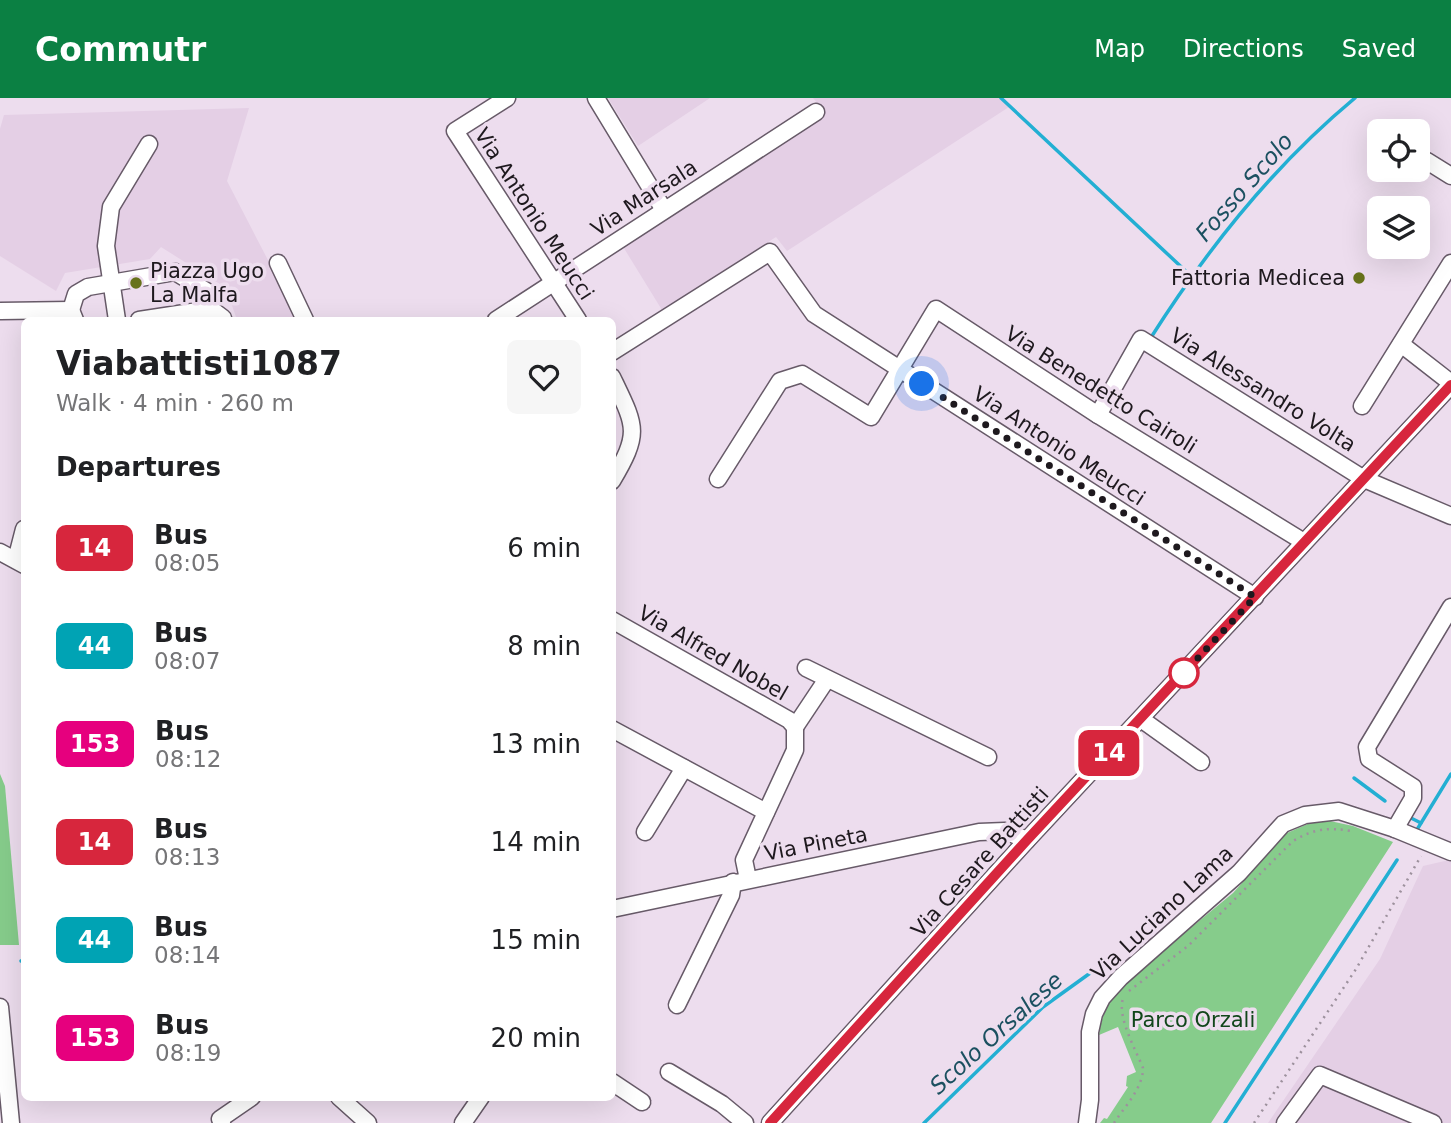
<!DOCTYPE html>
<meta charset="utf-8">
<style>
:root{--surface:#fff;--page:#f6f6f6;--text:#202124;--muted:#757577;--accent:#0b8043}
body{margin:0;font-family:"DejaVu Sans",sans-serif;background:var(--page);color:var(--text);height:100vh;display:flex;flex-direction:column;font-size:26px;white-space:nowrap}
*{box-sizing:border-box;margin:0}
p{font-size:23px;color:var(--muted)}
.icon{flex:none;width:38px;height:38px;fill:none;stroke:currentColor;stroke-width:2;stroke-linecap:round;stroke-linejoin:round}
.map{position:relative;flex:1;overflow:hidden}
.panel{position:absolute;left:21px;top:219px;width:595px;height:784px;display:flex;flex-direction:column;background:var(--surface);border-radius:10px;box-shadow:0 7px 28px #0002}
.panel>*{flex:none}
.badge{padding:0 14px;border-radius:10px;font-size:24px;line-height:46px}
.buttons{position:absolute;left:1367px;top:21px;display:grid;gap:14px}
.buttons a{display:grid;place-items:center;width:63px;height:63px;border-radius:10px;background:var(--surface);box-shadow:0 7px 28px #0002;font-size:35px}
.you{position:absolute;width:35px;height:35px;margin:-18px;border:5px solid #fff;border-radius:50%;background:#1a73e8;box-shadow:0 0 0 10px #1a73e833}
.map>.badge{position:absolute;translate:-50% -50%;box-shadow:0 0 0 4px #fff}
h2{padding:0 35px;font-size:26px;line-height:63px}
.round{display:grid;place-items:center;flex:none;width:74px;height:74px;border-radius:10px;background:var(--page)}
.summary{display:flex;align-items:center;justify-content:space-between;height:119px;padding:0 35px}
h1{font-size:33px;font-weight:800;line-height:52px}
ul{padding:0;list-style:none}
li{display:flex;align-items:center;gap:21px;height:98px;padding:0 35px}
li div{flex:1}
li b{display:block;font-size:26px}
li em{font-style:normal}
li .badge{min-width:77px;font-weight:700;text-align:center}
header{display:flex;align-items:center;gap:42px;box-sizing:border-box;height:98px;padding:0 35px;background:var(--accent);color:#fff}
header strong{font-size:33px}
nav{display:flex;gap:38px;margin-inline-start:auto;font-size:24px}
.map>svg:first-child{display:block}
.built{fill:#e4cfe5}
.green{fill:#86cc8b}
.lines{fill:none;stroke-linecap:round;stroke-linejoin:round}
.stream{stroke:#23afd3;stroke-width:3.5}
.minor-casing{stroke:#675a68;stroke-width:19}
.path{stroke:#9d919d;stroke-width:2.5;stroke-dasharray:2 5;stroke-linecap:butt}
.minor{stroke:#fff;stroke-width:16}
.line-casing{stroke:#fff;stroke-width:16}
.line{stroke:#d7263d;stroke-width:10}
.walk{stroke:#1e191e;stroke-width:7;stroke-dasharray:0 12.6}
.poi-dot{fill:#67721b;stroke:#edddee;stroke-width:2.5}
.stop-dot{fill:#fff;stroke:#d7263d;stroke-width:3.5}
.labels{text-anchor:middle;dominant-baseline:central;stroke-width:7;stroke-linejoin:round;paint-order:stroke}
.street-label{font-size:21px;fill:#1e191e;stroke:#edddee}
.poi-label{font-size:21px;fill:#1e191e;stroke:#edddee;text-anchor:start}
.park-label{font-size:21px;fill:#11461a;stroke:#edddee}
.water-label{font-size:23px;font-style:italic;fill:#1b5060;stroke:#edddee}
</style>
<header>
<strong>Commutr</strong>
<nav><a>Map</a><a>Directions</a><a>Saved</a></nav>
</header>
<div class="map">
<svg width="1451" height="1025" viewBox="0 0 1451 1025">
<rect width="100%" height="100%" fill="#edddee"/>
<g class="built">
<path d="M608 0H710L638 48Z"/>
<path d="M813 0H999L1009 9 787 153 776 139 662 212 622 147 825 14Z"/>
<path d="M249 10 227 83 299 222H237L226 190 161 149 150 161 65 175 56 193 0 158V31L4 17Z"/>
<path d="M1449 762 1451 763V1025H1268L1380 861 1423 768Z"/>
</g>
<g class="green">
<path d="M0 676 5 688 19 847H0Z"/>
<path d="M1330 723 1353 728 1393 744 1211 1025H1100L1104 1020 1107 1021 1128 989 1126 988 1127 978 1136 974 1118 929 1099 937C1101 916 1111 900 1125 884L1233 795 1287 735 1310 725Z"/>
</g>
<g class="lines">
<g class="stream">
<path d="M1001 0 1191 178"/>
<path d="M1150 241C1207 151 1273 68 1355 0"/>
<path d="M1354 680 1385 703"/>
<path d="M1411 720 1421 725"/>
<path d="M1418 730 1451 676"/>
<path d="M21 863 24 862"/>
<path d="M924 1025 1043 909 1093 873"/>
<path d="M1225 1025 1397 762"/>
</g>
<defs>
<g id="minor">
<path d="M507 0 455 33 578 222"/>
<path d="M596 0 664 112"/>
<path d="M1427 63 1451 78"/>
<path d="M278 165 305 222"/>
<path d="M71 212 76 196 88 189 175 174 208 194 211 211"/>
<path d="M0 213 71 212 75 222"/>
<path d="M117 222 106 148 111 109 149 46"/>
<path d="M139 222 211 211 223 220 221 222"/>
<path d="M496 222 816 14"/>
<path d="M1401 246 1451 285"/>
<path d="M612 254 770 154 814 216 1255 499"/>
<path d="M612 279C636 329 641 334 612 383"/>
<path d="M1362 308 1451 165"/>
<path d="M1098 317 1141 241 1364 381 1451 418"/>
<path d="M718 381 780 283 802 276 871 319 936 211 1098 317 1304 444"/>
<path d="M0 454 24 467"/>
<path d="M16 462 24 431"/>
<path d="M612 522 789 622 795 629V652L744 762 748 781"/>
<path d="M806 570 988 659"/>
<path d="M1141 621 1201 664"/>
<path d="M795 629 827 581"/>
<path d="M612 631 766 714"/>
<path d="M1395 731 1413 700V689L1369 661 1367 649 1451 509"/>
<path d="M645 734 684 670"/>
<path d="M612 811 979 734 1005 733 1027 742"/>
<path d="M677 907 731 797 733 784"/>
<path d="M0 909 11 1025"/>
<path d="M669 974 722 1006 745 1025"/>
<path d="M612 984 642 1004"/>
<path d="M339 999 368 1025"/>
<path d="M222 1025 220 1021 252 999"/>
<path d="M463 1025 481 999"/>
<path d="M770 1025 1027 742 1451 287"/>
<path d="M1087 1025 1090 1002V934L1094 916 1102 900 1121 879 1239 775 1283 726 1305 717 1339 713 1395 731 1451 754"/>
<path d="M1285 1025 1320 977 1433 1025"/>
</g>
</defs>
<use href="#minor" class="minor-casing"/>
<g class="path">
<path d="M1129 893 1188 848 1293 743C1313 731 1328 729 1351 733"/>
<path d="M1114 1025C1125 1008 1143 990 1143 970 1136 952 1115 916 1124 898"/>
<path d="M1254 1025 1356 871 1421 758"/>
</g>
<use href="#minor" class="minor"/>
</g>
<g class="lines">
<defs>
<path id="line" d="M770 1025 1027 742 1451 287"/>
</defs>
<use href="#line" class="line-casing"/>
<use href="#line" class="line"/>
<path class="walk" d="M922 286 1255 499 1184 575"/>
</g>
<g class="poi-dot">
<circle cx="1359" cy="180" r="7"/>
<circle cx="136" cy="185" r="7"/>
</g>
<circle class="stop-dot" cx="1184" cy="575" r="14"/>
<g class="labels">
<g class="street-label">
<text transform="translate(644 100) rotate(-33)">Via Marsala</text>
<text transform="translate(534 116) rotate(57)">Via Antonio Meucci</text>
<text transform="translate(1101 292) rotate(32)">Via Benedetto Cairoli</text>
<text transform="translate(1263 292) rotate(32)">Via Alessandro Volta</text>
<text transform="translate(1059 348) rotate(33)">Via Antonio Meucci</text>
<text transform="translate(713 555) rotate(30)">Via Alfred Nobel</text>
<text transform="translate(816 746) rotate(-11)">Via Pineta</text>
<text transform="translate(980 764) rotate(-48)">Via Cesare Battisti</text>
<text transform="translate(1162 815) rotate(-43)">Via Luciano Lama</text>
</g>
<g class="poi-label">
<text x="150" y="173">Piazza Ugo<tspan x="150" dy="24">La Malfa</tspan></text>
<text x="1345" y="180" text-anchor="end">Fattoria Medicea</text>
</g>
<g class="park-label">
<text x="1193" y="922">Parco Orzali</text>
</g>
<g class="water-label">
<text transform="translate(1244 89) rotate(-49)">Fosso Scolo</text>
<text transform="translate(996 935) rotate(-42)">Scolo Orsalese</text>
</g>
</g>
</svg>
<div class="buttons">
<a><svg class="icon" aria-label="locate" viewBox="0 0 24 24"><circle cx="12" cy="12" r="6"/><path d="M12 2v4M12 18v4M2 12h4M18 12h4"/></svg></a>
<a><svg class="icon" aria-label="layers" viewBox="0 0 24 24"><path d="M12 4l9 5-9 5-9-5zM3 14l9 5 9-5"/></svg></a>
</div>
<div class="you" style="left:922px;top:286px"></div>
<b class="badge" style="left:1109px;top:655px;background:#d7263d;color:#fff">14</b>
<section class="panel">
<div class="summary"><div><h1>Viabattisti1087</h1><p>Walk · 4 min · 260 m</p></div><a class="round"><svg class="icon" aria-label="heart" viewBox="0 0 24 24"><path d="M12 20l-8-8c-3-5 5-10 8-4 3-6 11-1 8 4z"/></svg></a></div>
<h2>Departures</h2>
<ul>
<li><span class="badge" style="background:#d7263d;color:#fff">14</span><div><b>Bus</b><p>08:05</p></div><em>6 min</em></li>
<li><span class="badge" style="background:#00a3b4;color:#fff">44</span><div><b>Bus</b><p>08:07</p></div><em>8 min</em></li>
<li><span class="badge" style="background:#e6007e;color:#fff">153</span><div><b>Bus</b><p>08:12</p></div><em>13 min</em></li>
<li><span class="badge" style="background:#d7263d;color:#fff">14</span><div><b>Bus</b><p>08:13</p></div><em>14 min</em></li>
<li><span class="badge" style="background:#00a3b4;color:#fff">44</span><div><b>Bus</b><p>08:14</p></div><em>15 min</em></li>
<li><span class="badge" style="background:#e6007e;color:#fff">153</span><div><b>Bus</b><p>08:19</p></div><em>20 min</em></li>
</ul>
</section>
</div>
